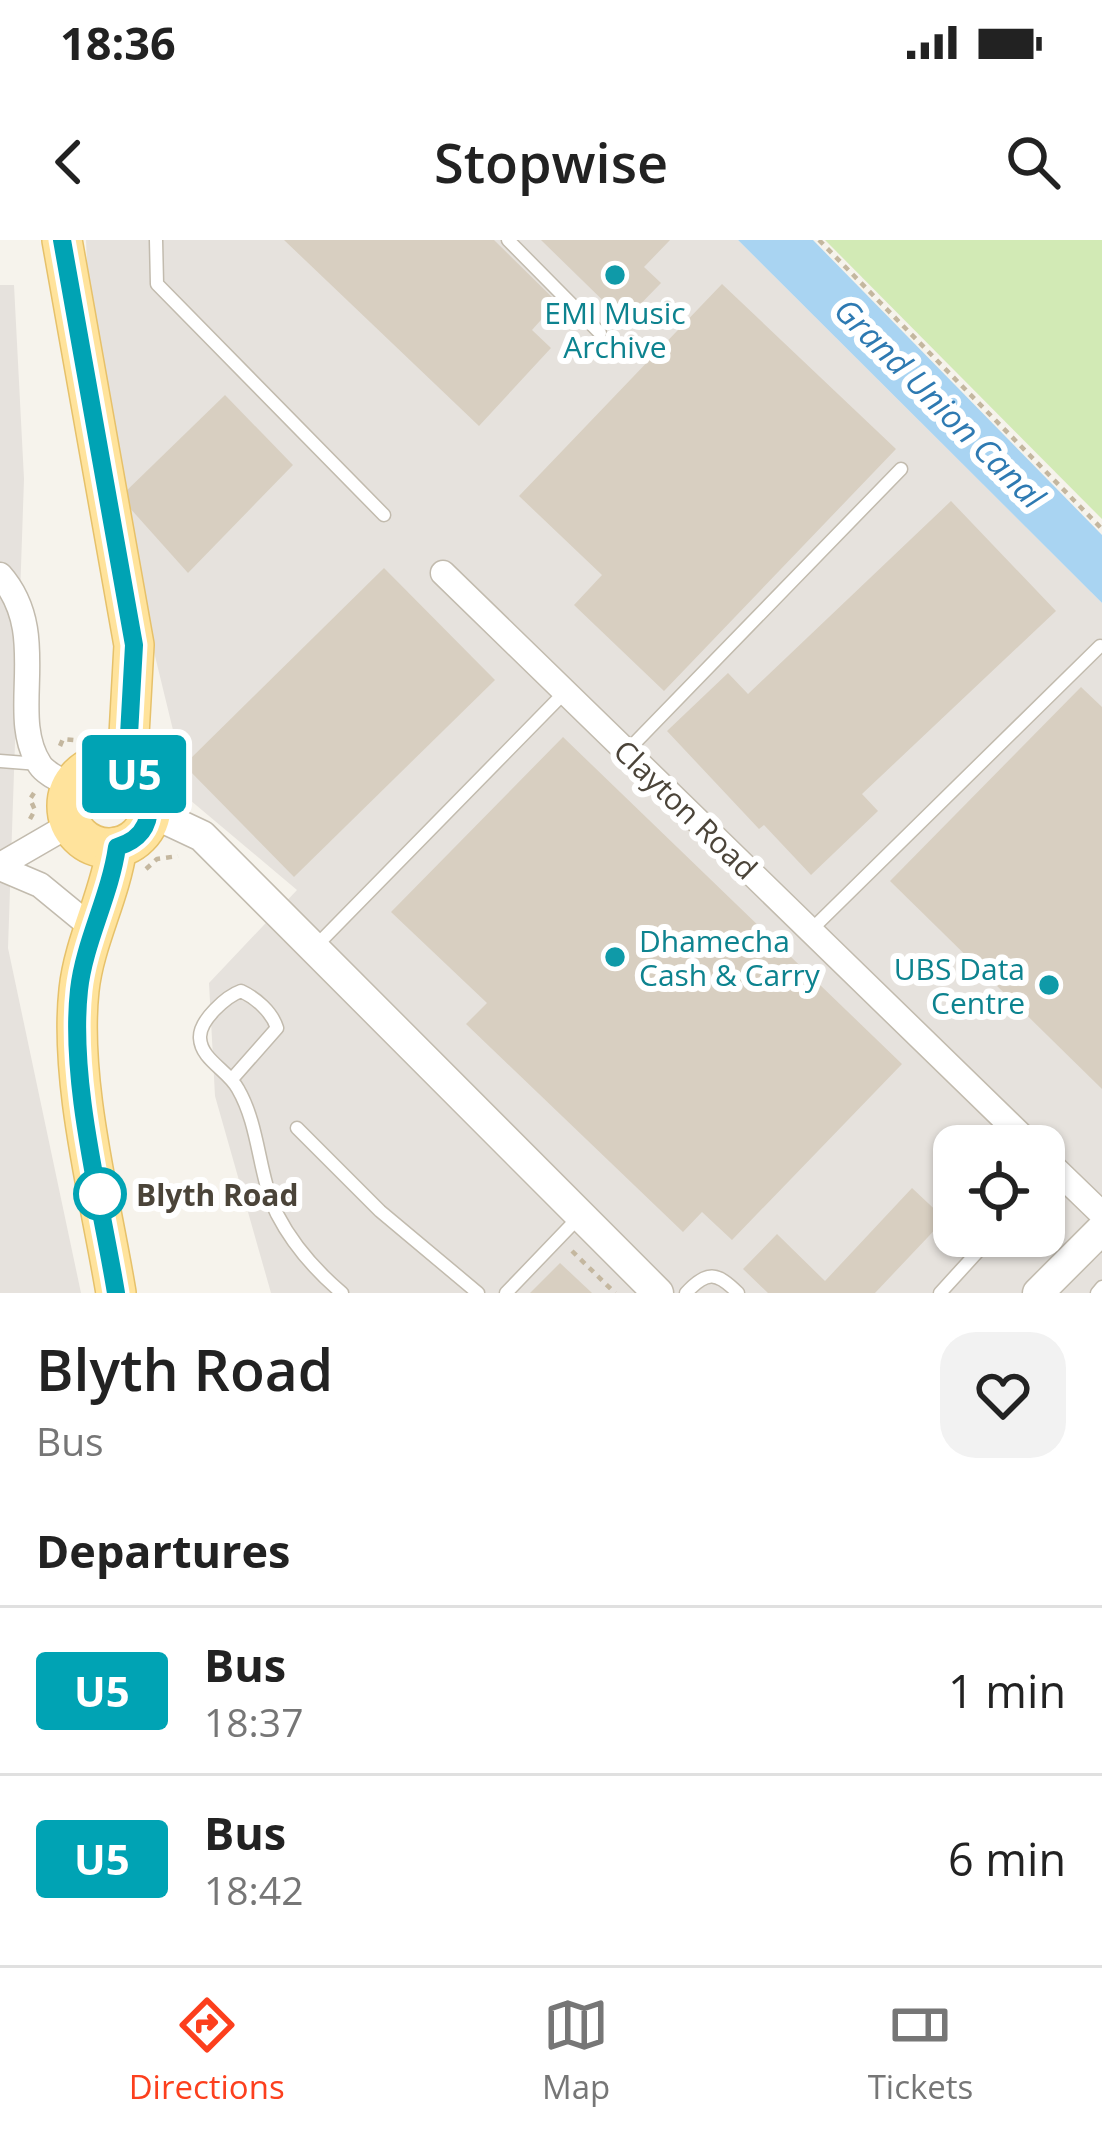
<!DOCTYPE html>
<style>
:root{--surface:#fff;--page:#f2f2f2;--text:#222;--muted:#767676;--line:#e0e0e0;--accent:#fc3f1d}
body{margin:0;font-family:"Open Sans",sans-serif;background:var(--page);color:var(--text);height:100vh;display:flex;flex-direction:column;font-size:45px;white-space:nowrap}
*{box-sizing:border-box;margin:0}
p{font-size:39px;color:var(--muted)}
.icon{flex:none;width:66px;height:66px;fill:none;stroke:currentColor;stroke-width:2;stroke-linecap:round;stroke-linejoin:round}
.map{position:relative;height:1053px;overflow:hidden}
.drawer{display:flex;flex-direction:column;background:var(--surface);flex:1}
.drawer>*{flex:none}
.badge{padding:0 24px;border-radius:9px;font-size:42px;line-height:78px}
.tools{position:absolute;left:933px;top:885px;display:grid;gap:24px}
.tools a{display:grid;place-items:center;width:132px;height:132px;border-radius:24px;background:var(--surface);box-shadow:0 3px 9px #0004;font-size:60px}
.map>.badge{position:absolute;translate:-50% -50%;box-shadow:0 0 0 6px #fff}
h2{padding:0 36px;font-size:45px;line-height:108px}
.round{display:grid;place-items:center;flex:none;width:126px;height:126px;border-radius:36px;background:var(--page)}
.overview{display:flex;align-items:center;justify-content:space-between;height:204px;padding:0 36px}
h1{font-size:57px;font-weight:600;line-height:90px}
ul{padding:0;list-style:none}
li{display:flex;align-items:center;gap:36px;height:168px;padding:0 36px;border-top:3px solid var(--line)}
li div{flex:1}
li b{display:block;font-size:45px}
li em{font-style:normal}
li .badge{min-width:132px;font-weight:700;text-align:center}
.status{display:flex;justify-content:space-between;align-items:center;height:84px;padding:0 60px;background:var(--surface);direction:ltr}
.status svg{height:33px;fill:currentColor}
header{display:flex;justify-content:space-between;align-items:center;height:156px;padding:0 36px;background:var(--surface);font-size:54px;font-weight:600}
.dock{display:flex;justify-content:space-around;align-items:center;height:168px;border-top:3px solid var(--line);background:var(--surface);font-size:33px;color:var(--muted)}
.dock a{display:grid;justify-items:center;gap:6px}
.dock .on{color:var(--accent)}
.map>svg:first-child{display:block}
.industrial{fill:#e6e2dd;fill-rule:evenodd}
.green{fill:#d2eab5}
.water{fill:#a9d4f2}
.building{fill:#d8cfc1}
.lines{fill:none;stroke-linecap:round;stroke-linejoin:round}
.service-casing{stroke:#c2bbae;stroke-width:15}
.minor-casing{stroke:#c2bbae;stroke-width:27}
.tertiary-casing{stroke:#c2bbae;stroke-width:33}
.primary-casing{stroke:#e6c16a;stroke-width:42}
.path{stroke:#c4b79f;stroke-width:4.5;stroke-dasharray:6 6;stroke-linecap:butt}
.service{stroke:#fff;stroke-width:12}
.minor{stroke:#fff;stroke-width:24}
.tertiary{stroke:#fff;stroke-width:30}
.primary{stroke:#ffe39c;stroke-width:39}
.line-casing{stroke:#fff;stroke-width:27}
.line{stroke:#00a3b4;stroke-width:18}
.culture-dot{fill:#0f9aa8;stroke:#fff;stroke-width:4.5}
.stop-dot{fill:#fff;stroke:#00a3b4;stroke-width:6}
.labels{text-anchor:middle;dominant-baseline:central;stroke-width:12;stroke-linejoin:round;paint-order:stroke}
.culture-label{font-size:30px;fill:#0d838f;stroke:#fff}
.street-label{font-size:30px;fill:#4b4439;stroke:#fff}
.stop-label{font-size:30px;font-weight:bold;fill:#4b4439;stroke:#fff;text-anchor:start}
.water-label{font-size:33px;font-style:italic;fill:#2e7ab2;stroke:#fff}
</style>
<div class="status"><b>18:36</b><svg viewBox="0 0 49 12"><path d="M0 12V9h3v3zM5 12V6h3v6zM10 12V3h3v9zM15 12V0h3v12zM26 1h20v11H26zM47 4h2v5h-2z"/></svg></div>
<header><svg class="icon" aria-label="back" viewBox="0 0 24 24"><path d="M15 5l-7 7 7 7"/></svg>Stopwise<svg class="icon" aria-label="search" viewBox="0 0 24 24"><circle cx="10" cy="10" r="6"/><path d="M15 15l6 6"/></svg></header>
<div class="map">
<svg width="1102" height="1053" viewBox="0 0 1102 1053">
<rect width="100%" height="100%" fill="#f6f3ec"/>
<g class="industrial">
<path d="M86 0H738L1102 363V1053H271L215 856 209 743 297 650 190 560 129 309 88 48ZM954 906H1044V996H954Z"/>
<path d="M0 45H14L24 239 8 708 81 1053H0Z"/>
</g>
<path class="green" d="M825 0H1102V279Z"/>
<path class="water" d="M738 0H813L1102 295V363Z"/>
<g class="building">
<path d="M284 0H494L557 62 532 90 551 108 479 186Z"/>
<path d="M541 0H670L644 27 661 43 624 81Z"/>
<path d="M722 44 896 209 664 451 574 365 602 335 519 256Z"/>
<path d="M225 155 293 225 188 333 120 257Z"/>
<path d="M951 261 1056 371 862 554 878 571 811 635 764 585 759 589 667 491 728 433 748 454Z"/>
<path d="M384 328 495 440 294 637 184 525Z"/>
<path d="M1081 447 1102 467V849L890 641Z"/>
<path d="M563 497 902 824 732 1000 702 972 683 992 466 784 487 763 391 672Z"/>
<path d="M912 948 945 979 875 1053H768L743 1029 777 994 825 1041Z"/>
<path d="M560 1023 592 1053H530Z"/>
</g>
<g class="lines">
<defs>
<g id="service">
<path d="M156 0 157 44 384 275"/>
<path d="M508 0 600 93"/>
<path d="M627 511 901 229"/>
<path d="M0 521 39 524"/>
<path d="M811 690 1100 406"/>
<path d="M315 707 565 452"/>
<path d="M232 839 277 788C272 772 256 758 241 751 227 756 199 780 200 798 201 820 228 830 238 849 260 887 258 935 277 974 293 1005 316 1031 342 1053"/>
<path d="M297 888 380 971 478 1053"/>
<path d="M946 902 954 910"/>
<path d="M506 1053 579 977"/>
<path d="M686 1053C707 1030 717 1032 738 1053"/>
<path d="M940 1053 992 996"/>
<path d="M1097 1053 1102 1047"/>
</g>
<g id="minor">
<path d="M443 333 1032 906"/>
<path d="M0 335C53 395 6 474 40 525 46 534 61 540 71 546"/>
<path d="M0 625 71 584"/>
<path d="M0 628 40 645 96 691"/>
<path d="M1044 918 1102 974"/>
</g>
<g id="tertiary">
<path d="M151 572 202 596 658 1053"/>
<path d="M1038 1053 1102 989"/>
</g>
<g id="primary">
<path d="M62 0 134 405 129 495 120 526"/>
<circle cx="109" cy="566" r="42"/>
<path d="M116 1053C101 961 69 842 79 750 84 702 110 656 117 607"/>
</g>
</defs>
<use href="#service" class="service-casing"/>
<use href="#minor" class="minor-casing"/>
<use href="#tertiary" class="tertiary-casing"/>
<use href="#primary" class="primary-casing"/>
<g class="path">
<path d="M819 0 1102 289"/>
<path d="M159 492 166 491 172 539 187 557"/>
<path d="M60 506 63 499 83 501 95 495"/>
<path d="M30 579 35 570 30 559 34 553"/>
<path d="M146 629 157 619 178 616"/>
<path d="M572 1011 615 1053"/>
</g>
<use href="#service" class="service"/>
<use href="#minor" class="minor"/>
<use href="#tertiary" class="tertiary"/>
<use href="#primary" class="primary"/>
</g>
<g class="lines">
<defs>
<path id="line" d="M62 0 134 405 129 495 120 526 147 547C153 576 147 598 117 607 110 656 84 703 79 750 69 842 101 961 116 1053"/>
</defs>
<use href="#line" class="line-casing"/>
<use href="#line" class="line"/>
</g>
<g class="culture-dot">
<circle cx="615" cy="35" r="12"/>
<circle cx="615" cy="717" r="12"/>
<circle cx="1049" cy="745" r="12"/>
</g>
<circle class="stop-dot" cx="100" cy="954" r="24"/>
<g class="labels">
<g class="culture-label">
<text x="615" y="72">EMI Music<tspan x="615" dy="34">Archive</tspan></text>
<text x="639" y="700" text-anchor="start">Dhamecha<tspan x="639" dy="34">Cash &amp; Carry</tspan></text>
<text x="1025" y="728" text-anchor="end">UBS Data<tspan x="1025" dy="34">Centre</tspan></text>
</g>
<g class="street-label">
<text transform="translate(686 569) rotate(44)">Clayton Road</text>
</g>
<g class="stop-label">
<text x="136" y="954">Blyth Road</text>
</g>
<g class="water-label">
<text transform="translate(940 163) rotate(45)">Grand Union Canal</text>
</g>
</g>
</svg>
<div class="tools">
<a><svg class="icon" aria-label="locate" viewBox="0 0 24 24"><circle cx="12" cy="12" r="6"/><path d="M12 2v4M12 18v4M2 12h4M18 12h4"/></svg></a>
</div>
<b class="badge" style="left:134px;top:534px;background:#00a3b4;color:#fff">U5</b>
</div>
<section class="drawer">
<div class="overview"><div><h1>Blyth Road</h1><p>Bus</p></div><a class="round"><svg class="icon" aria-label="heart" viewBox="0 0 24 24"><path d="M12 20l-8-8c-3-5 5-10 8-4 3-6 11-1 8 4z"/></svg></a></div>
<h2>Departures</h2>
<ul>
<li><span class="badge" style="background:#00a3b4;color:#fff">U5</span><div><b>Bus</b><p>18:37</p></div><em>1 min</em></li>
<li><span class="badge" style="background:#00a3b4;color:#fff">U5</span><div><b>Bus</b><p>18:42</p></div><em>6 min</em></li>
</ul>
</section>
<nav class="dock">
<a class="on"><svg class="icon" aria-label="directions" viewBox="0 0 24 24"><path d="M12 3l9 9-9 9-9-9zM9 14v-3h6M13 9l2 2-2 2"/></svg>Directions</a>
<a><svg class="icon" aria-label="map" viewBox="0 0 24 24"><path d="M3 6l6-2 6 2 6-2v14l-6 2-6-2-6 2zM9 4v14M15 6v14"/></svg>Map</a>
<a><svg class="icon" aria-label="tickets" viewBox="0 0 24 24"><path d="M3 7h18v10H3zM15 7v10"/></svg>Tickets</a>
</nav>
